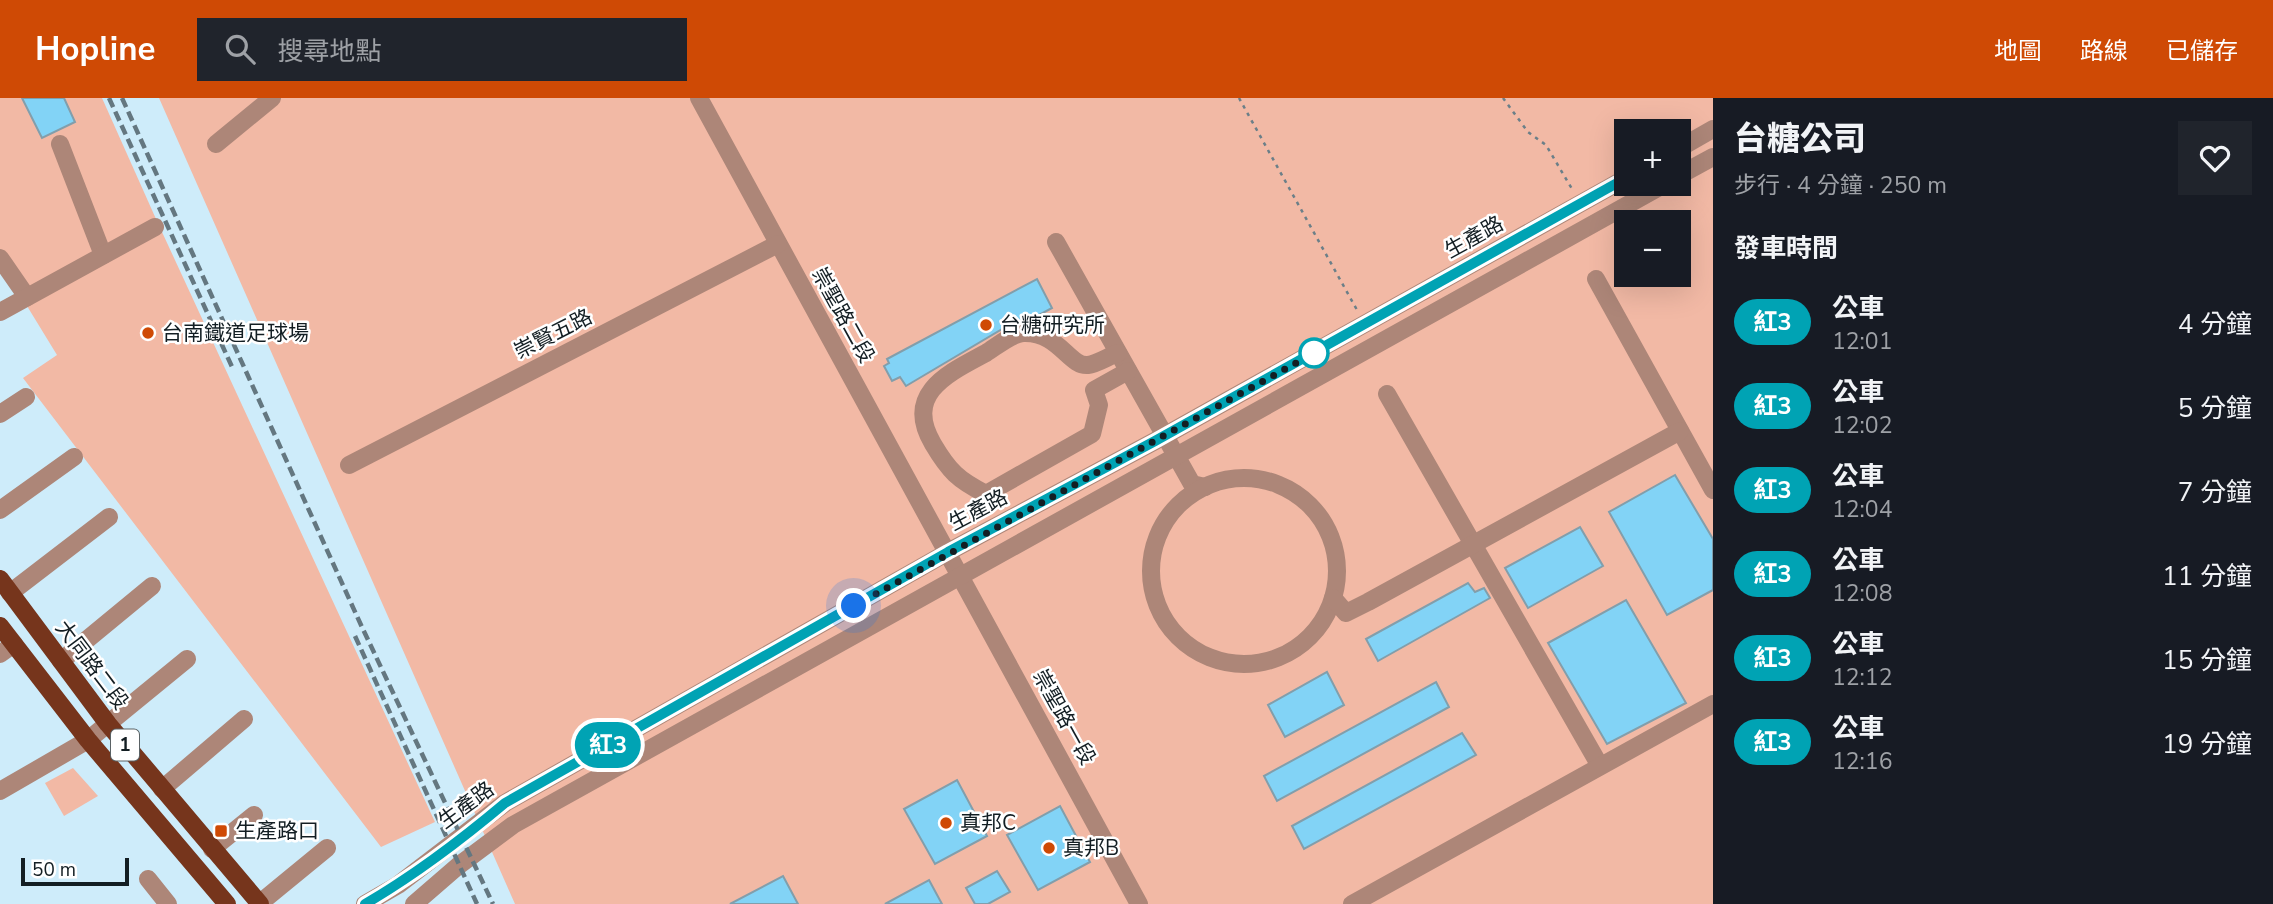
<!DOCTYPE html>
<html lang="zh-TW">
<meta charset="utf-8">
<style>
:root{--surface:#171b24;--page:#20242c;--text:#f1f3f6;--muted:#9ea1a6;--accent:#cf4a05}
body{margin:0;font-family:"Nunito Sans","Noto Sans TC",sans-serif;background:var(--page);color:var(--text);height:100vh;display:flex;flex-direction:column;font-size:26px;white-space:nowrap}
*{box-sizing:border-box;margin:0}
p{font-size:23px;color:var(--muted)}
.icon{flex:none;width:38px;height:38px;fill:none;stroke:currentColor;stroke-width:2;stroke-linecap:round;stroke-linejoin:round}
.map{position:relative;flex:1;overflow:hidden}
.details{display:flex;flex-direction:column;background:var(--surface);width:560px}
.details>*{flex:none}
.badge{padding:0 14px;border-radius:23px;font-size:24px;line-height:46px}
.controls{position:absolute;left:1614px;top:21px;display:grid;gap:14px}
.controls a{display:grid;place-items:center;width:77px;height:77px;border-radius:0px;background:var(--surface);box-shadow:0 7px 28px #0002;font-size:35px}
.scale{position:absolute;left:21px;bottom:18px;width:108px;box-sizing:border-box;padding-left:7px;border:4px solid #131e23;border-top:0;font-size:19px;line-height:24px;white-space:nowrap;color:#131e23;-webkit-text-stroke:5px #fff;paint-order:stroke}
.you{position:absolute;width:35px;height:35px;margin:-18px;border:5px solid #fff;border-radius:50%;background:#1a73e8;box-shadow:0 0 0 10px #1a73e833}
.map>.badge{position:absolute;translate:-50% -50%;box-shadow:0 0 0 4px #fff}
h2{padding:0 21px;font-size:26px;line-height:63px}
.round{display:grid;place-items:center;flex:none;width:74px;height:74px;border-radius:0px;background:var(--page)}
.summary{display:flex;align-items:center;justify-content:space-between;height:119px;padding:0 21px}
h1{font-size:33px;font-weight:800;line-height:52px}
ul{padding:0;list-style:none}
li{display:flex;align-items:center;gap:21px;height:84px;padding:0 21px}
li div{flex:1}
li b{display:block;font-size:26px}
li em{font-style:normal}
li .badge{min-width:77px;font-weight:700;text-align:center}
header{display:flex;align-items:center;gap:42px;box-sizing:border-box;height:98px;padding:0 35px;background:var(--accent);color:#fff}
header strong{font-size:33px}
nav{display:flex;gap:38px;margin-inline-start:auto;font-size:24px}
.search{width:490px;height:63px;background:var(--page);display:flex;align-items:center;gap:18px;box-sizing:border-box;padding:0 24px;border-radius:0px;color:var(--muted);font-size:26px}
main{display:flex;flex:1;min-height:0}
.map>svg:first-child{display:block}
.green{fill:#f2b9a5;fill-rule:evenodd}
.building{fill:#82d3f6;stroke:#829eab;stroke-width:2}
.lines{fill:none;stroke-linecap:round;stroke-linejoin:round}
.path{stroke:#6b7f88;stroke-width:2.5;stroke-dasharray:3.5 5;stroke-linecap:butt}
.minor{stroke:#ad8678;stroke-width:18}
.major{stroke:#76351c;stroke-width:18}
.rail{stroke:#647780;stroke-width:4.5;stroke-dasharray:10 5;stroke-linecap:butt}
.line-casing{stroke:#fff;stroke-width:16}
.line{stroke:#00a3b4;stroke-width:10}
.walk{stroke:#131e23;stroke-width:7;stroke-dasharray:0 12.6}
.poi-dot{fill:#cf4a05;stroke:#fff;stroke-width:2.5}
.stop-dot{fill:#fff;stroke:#00a3b4;stroke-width:3.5}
.labels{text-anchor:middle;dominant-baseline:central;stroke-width:5;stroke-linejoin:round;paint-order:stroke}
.shield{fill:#fff;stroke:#5a6265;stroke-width:2}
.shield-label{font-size:19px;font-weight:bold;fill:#131e23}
.street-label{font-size:21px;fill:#131e23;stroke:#fff}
.poi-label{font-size:21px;fill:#131e23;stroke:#fff;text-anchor:start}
</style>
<header>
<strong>Hopline</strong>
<div class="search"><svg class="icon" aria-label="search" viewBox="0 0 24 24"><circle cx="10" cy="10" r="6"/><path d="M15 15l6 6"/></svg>搜尋地點</div>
<nav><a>地圖</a><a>路線</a><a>已儲存</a></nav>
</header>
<main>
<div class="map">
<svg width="1713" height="806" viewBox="0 0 1713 806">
<rect width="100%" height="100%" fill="#ceecfa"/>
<g class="green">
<path d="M0 0H102L156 121 28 192 0 151Z"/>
<path d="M159 0H1713V806H515ZM1626 33H1678V86H1626ZM1626 124H1678V177H1626Z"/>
<path d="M162 134 435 724 381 749 23 280 57 257 27 208Z"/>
<path d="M73 670 98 698 64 718 45 685Z"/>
</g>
<g class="building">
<path d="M22 0H64L75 24 42 40Z"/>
<path d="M1037 181 1052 210 1026 224 1004 230 906 288 900 279 892 283 884 268 889 265 887 261Z"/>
<path d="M1675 377 1713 441V492L1667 517 1609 414Z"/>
<path d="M1580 429 1603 468 1528 510 1505 470Z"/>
<path d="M1468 485 1475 494 1484 490 1490 500 1378 563 1366 541Z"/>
<path d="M1626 502 1686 605 1607 646 1548 545Z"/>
<path d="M1327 574 1344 607 1285 639 1268 607Z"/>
<path d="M1436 584 1449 609 1277 703 1264 678Z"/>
<path d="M1462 635 1476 657 1304 751 1292 728Z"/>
<path d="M957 682 987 738 935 766 904 711Z"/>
<path d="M1060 708 1090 764 1038 792 1007 737Z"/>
<path d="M997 773 1010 794 988 806H975L966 790Z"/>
<path d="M783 778 798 806H730Z"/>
<path d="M929 782 942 806H885Z"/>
</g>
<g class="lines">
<g class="path">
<path d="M1239 0 1357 212"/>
<path d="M1503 0 1528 34 1546 47 1572 91"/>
</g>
<g class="minor">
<path d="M699 0 1139 806"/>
<path d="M60 46 103 157"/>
<path d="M216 46 272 0"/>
<path d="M1678 51 1713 31"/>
<path d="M1678 78 1713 59"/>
<path d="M1056 144 1192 386 1205 389"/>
<path d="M0 160 27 199"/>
<path d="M1596 181 1713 392"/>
<path d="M0 214 155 129"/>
<path d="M1118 255C1109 258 1097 266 1088 267 1069 269 1059 234 1024 235 1012 235 996 249 986 255 949 275 903 295 933 346 949 373 958 382 986 396L1092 336 1099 307 1094 292 1128 273"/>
<path d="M1387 296 1600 668"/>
<path d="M0 316 26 299"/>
<path d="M349 367 778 146"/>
<circle cx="1244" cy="473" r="93"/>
<path d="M0 412 74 359"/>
<path d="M10 495 109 419"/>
<path d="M1333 500 1346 515 1368 504 1680 333"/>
<path d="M0 556 14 546"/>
<path d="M61 563 152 488"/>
<path d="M162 691 244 621"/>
<path d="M0 693 88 642 187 561"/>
<path d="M212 751 254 717"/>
<path d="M148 781 168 806"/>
<path d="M260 805 327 750"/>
<path d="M365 806 398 787 505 705 948 454 1155 343 1626 80"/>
<path d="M414 806 458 768 513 727 1665 86"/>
<path d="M1352 806 1713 606"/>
</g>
<g class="major">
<path d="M0 481 108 626 260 806"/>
<path d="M0 528 88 642 227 806"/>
</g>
<g class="rail">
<path d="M109 0 233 271"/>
<path d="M122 0 361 527 493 806"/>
<path d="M355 538 477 806"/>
</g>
</g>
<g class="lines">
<defs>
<path id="line" d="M365 806C415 777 461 742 505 705L948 454 1155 343 1626 80"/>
</defs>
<use href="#line" class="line-casing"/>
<use href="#line" class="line"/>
<path class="walk" d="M854 508 1318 253 1314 255"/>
</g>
<g class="poi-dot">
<circle cx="986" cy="227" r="7"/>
<circle cx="148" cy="235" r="7"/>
<circle cx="946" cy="725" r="7"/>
<rect x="214" y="726" width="14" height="14" rx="3.5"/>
<circle cx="1049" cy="750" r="7"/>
</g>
<circle class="stop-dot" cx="1314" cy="255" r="14"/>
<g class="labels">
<rect class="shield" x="111" y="631.5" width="28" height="31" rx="5"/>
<g class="shield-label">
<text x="125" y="647">1</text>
</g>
<g class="street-label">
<text transform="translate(1474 139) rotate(-29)">生產路</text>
<text transform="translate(843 217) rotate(61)">崇聖路二段</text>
<text transform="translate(553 236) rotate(-27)">崇賢五路</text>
<text transform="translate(978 412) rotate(-28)">生產路</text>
<text transform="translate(92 567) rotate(53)">大同路二段</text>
<text transform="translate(1064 619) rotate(61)">崇聖路一段</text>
<text transform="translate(466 707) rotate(-36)">生產路</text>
</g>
<g class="poi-label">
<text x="1000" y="227">台糖研究所</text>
<text x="162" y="235">台南鐵道足球場</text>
<text x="960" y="725">真邦C</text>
<text x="235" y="733">生產路口</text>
<text x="1063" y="750">真邦B</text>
</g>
</g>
</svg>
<div class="controls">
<a>+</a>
<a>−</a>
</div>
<div class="scale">50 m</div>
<div class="you" style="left:854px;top:508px"></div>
<b class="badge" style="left:608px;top:647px;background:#00a3b4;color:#fff">紅3</b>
</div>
<section class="details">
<div class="summary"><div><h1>台糖公司</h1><p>步行 · 4 分鐘 · 250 m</p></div><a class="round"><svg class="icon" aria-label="heart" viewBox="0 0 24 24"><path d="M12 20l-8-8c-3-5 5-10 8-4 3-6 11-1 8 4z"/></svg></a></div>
<h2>發車時間</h2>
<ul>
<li><span class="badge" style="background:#00a3b4;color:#fff">紅3</span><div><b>公車</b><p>12:01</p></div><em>4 分鐘</em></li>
<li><span class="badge" style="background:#00a3b4;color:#fff">紅3</span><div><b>公車</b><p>12:02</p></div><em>5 分鐘</em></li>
<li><span class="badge" style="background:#00a3b4;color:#fff">紅3</span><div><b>公車</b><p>12:04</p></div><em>7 分鐘</em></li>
<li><span class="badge" style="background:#00a3b4;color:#fff">紅3</span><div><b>公車</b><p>12:08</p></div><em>11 分鐘</em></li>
<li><span class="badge" style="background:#00a3b4;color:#fff">紅3</span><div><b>公車</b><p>12:12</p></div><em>15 分鐘</em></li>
<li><span class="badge" style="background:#00a3b4;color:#fff">紅3</span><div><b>公車</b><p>12:16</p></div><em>19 分鐘</em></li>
</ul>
</section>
</main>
